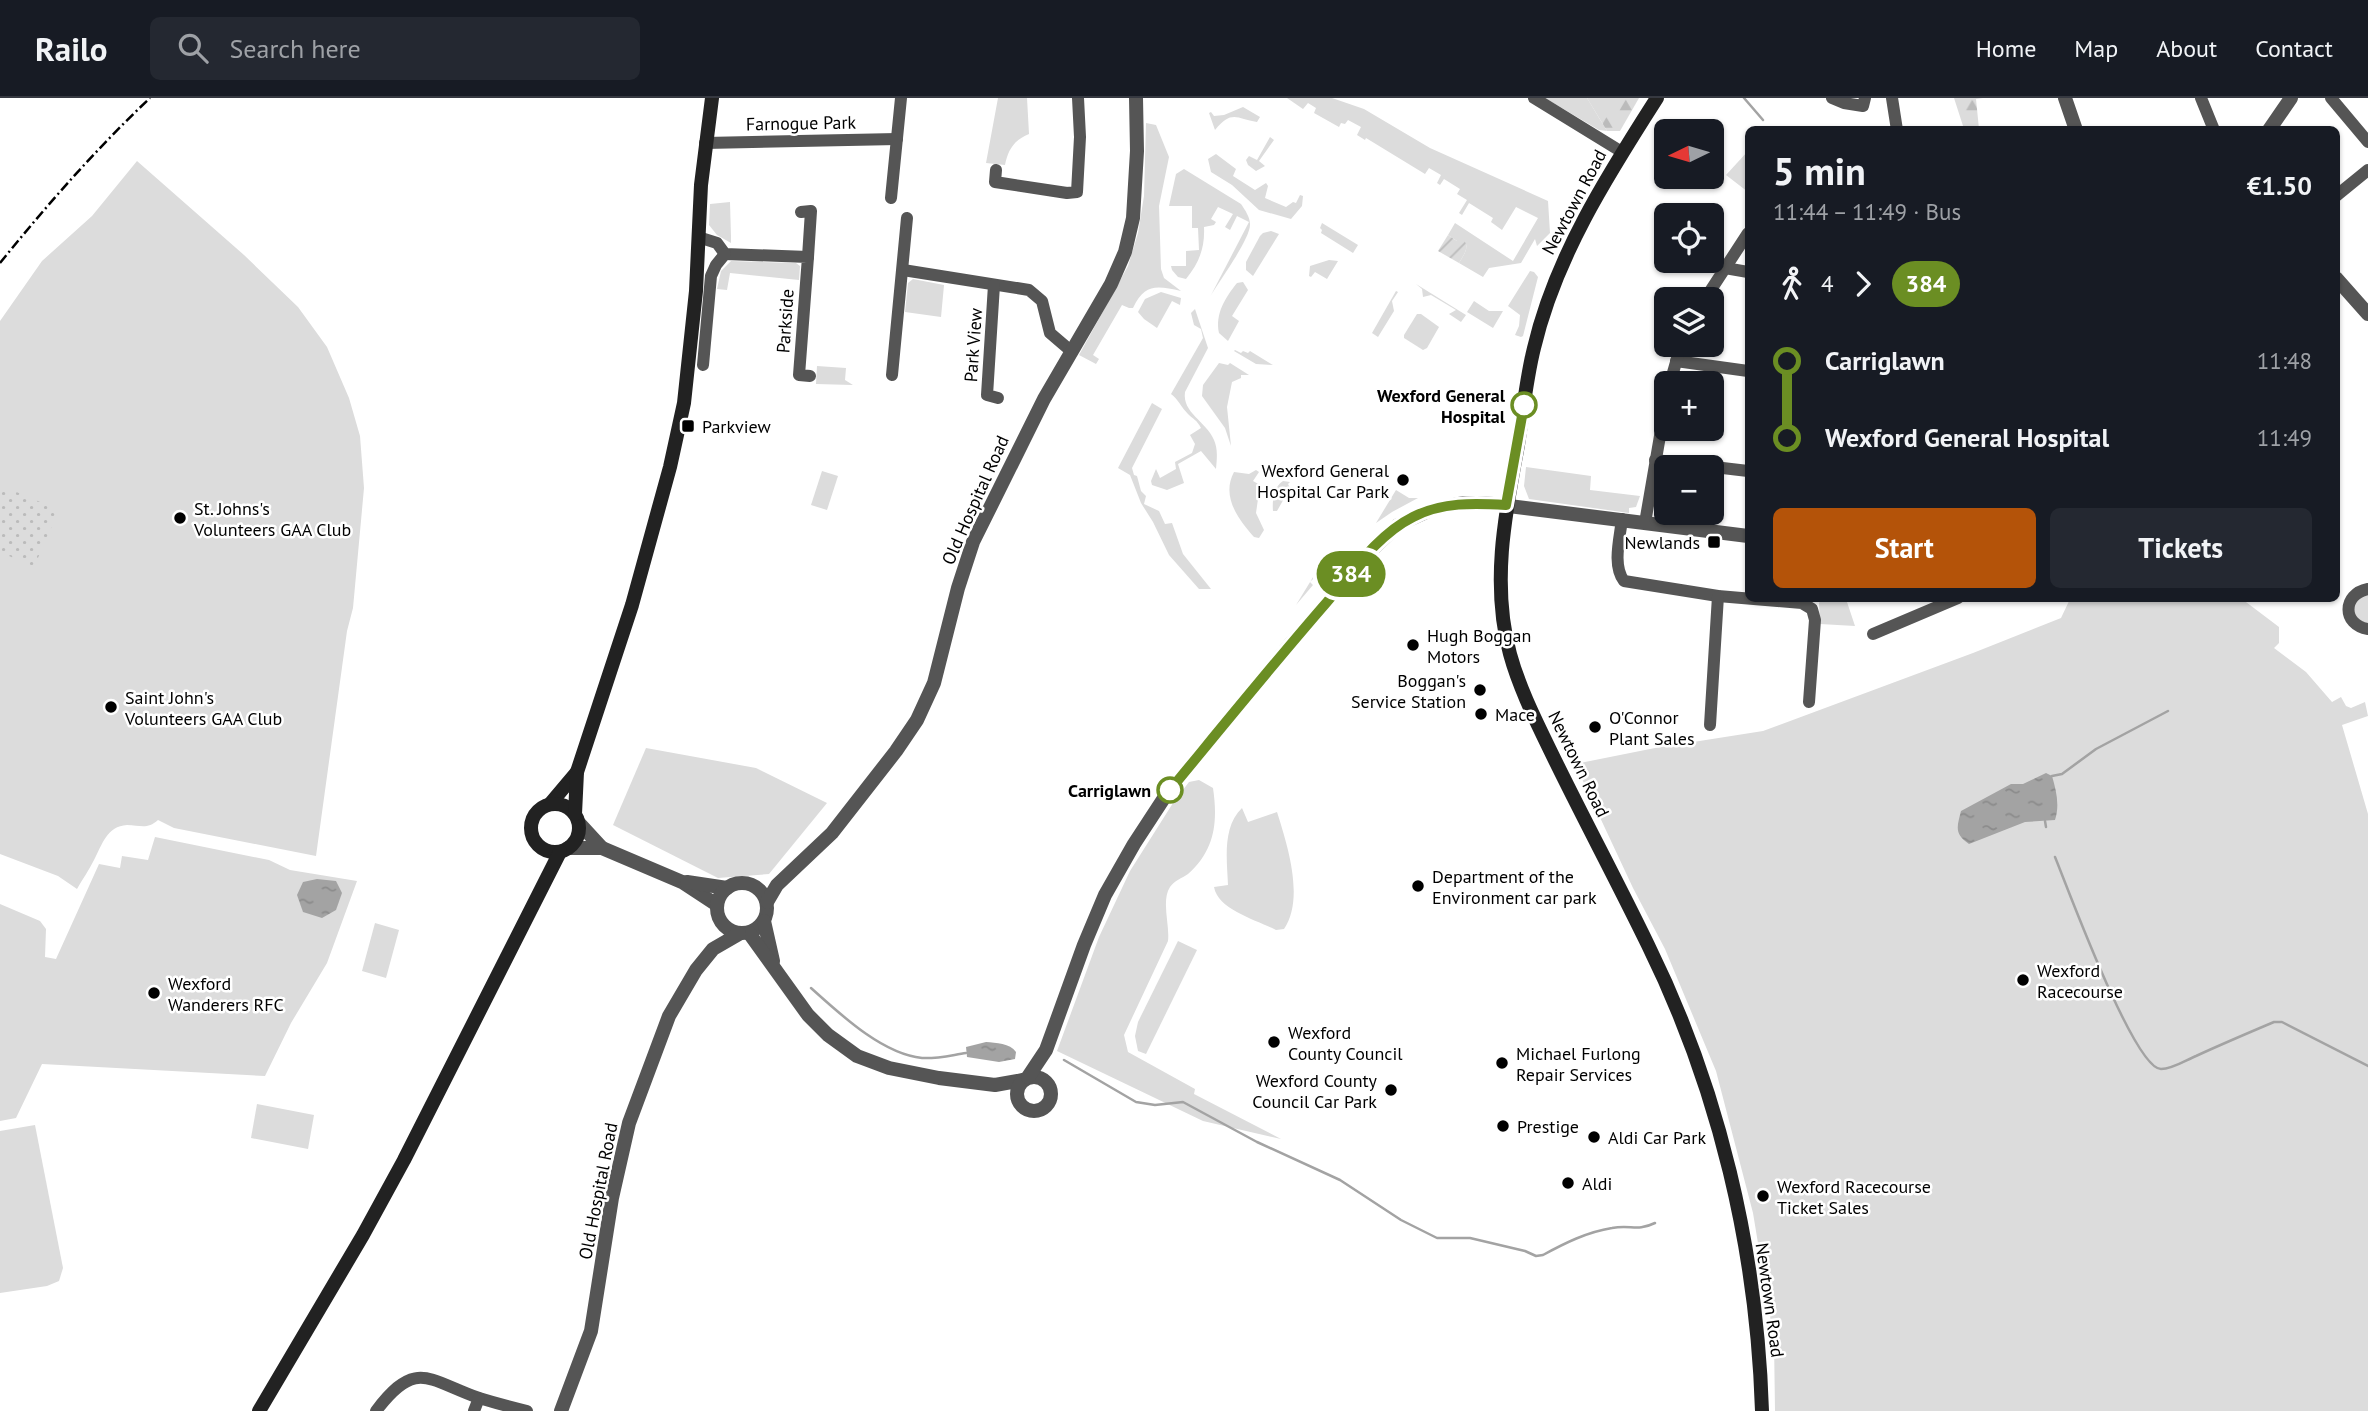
<!DOCTYPE html>
<meta charset="utf-8">
<style>
:root{--surface:#171b24;--page:#242831;--text:#f1f3f6;--muted:#9ea1a6;--line:#363941;--accent:#b45309}
body{margin:0;font-family:"PT Sans",sans-serif;background:var(--page);color:var(--text);height:100vh;display:flex;flex-direction:column;font-size:26px;white-space:nowrap}
*{box-sizing:border-box;margin:0}
p{font-size:23px;color:var(--muted)}
.icon{flex:none;width:38px;height:38px;fill:none;stroke:currentColor;stroke-width:2;stroke-linecap:round;stroke-linejoin:round}
.map{position:relative;flex:1;overflow:hidden}
.drawer{position:absolute;left:1745px;top:28px;width:595px;height:476px;display:flex;flex-direction:column;background:var(--surface);border-radius:10px;box-shadow:0 2px 5px #0004}
.drawer>*{flex:none}
.badge{padding:0 14px;border-radius:23px;font-size:24px;line-height:46px}
.needle{width:46px;rotate:265deg}
.controls{position:absolute;left:1654px;top:21px;display:grid;gap:14px}
.controls a{display:grid;place-items:center;width:70px;height:70px;border-radius:10px;background:var(--surface);box-shadow:0 2px 5px #0004;font-size:35px}
.map>.badge{position:absolute;translate:-50% -50%;box-shadow:0 0 0 4px #fff}
.legs{display:flex;align-items:center;gap:10px;height:77px;padding:0 28px;font-size:23px}
.legs p{margin-inline-start:auto}
.overview{display:flex;align-items:center;justify-content:space-between;height:119px;padding:0 28px}
h1{font-size:38px;font-weight:700;line-height:52px}
.button{display:flex;gap:14px;margin-top:auto;padding:14px 28px}
.button a{flex:1;height:80px;border-radius:10px;background:var(--accent);color:#fff;font-size:28px;font-weight:700;line-height:80px;text-align:center}
.button a+a{background:var(--page);color:var(--text)}
ul{padding:0 28px;list-style:none}
li{display:flex;align-items:center;gap:24px;height:77px;font-size:26px}
li i{display:grid;place-items:center;width:10px;height:100%;margin:0 9px;background:currentColor}
li i::after{content:'';width:18px;height:18px;margin:-9px;border:5px solid;border-radius:50%;background:var(--surface)}
li p{margin-inline-start:auto}
li:first-child i{background:linear-gradient(#0000 50%,currentColor 0)}
li:last-child i{background:linear-gradient(currentColor 50%,#0000 0)}
header{display:flex;align-items:center;gap:42px;box-sizing:border-box;height:98px;padding:0 35px;background:var(--surface);border-bottom:2px solid var(--line)}
header strong{font-size:33px}
nav{display:flex;gap:38px;margin-inline-start:auto;font-size:24px}
.search{width:490px;height:63px;background:var(--page);display:flex;align-items:center;gap:18px;box-sizing:border-box;padding:0 24px;border-radius:10px;color:var(--muted);font-size:26px}
.map>svg:first-child{display:block}
.grass{fill:#dcdcdc}
.forest{fill:url(#forest-firs)}
.park{fill:url(#park-dots)}
.garden{fill:url(#garden-furrows)}
.water{fill:url(#water-ripples)}
.lines{fill:none;stroke-linecap:round;stroke-linejoin:round}
.stream{stroke:#a3a3a3;stroke-width:2.5}
.minor{stroke:#555;stroke-width:12}
.tertiary{stroke:#555;stroke-width:14}
.secondary{stroke:#222;stroke-width:14}
.rail{stroke:#000;stroke-width:2.5;stroke-dasharray:10 3.5 2 3.5;stroke-linecap:butt}
.line-1-casing{stroke:#fff;stroke-width:16}
.line-1{stroke:#6b8e23;stroke-width:10}
.stop-1-dot{fill:#fff;stroke:#6b8e23;stroke-width:3.5}
.poi-dot{fill:#000;stroke:#fff;stroke-width:2.5}
.labels{text-anchor:middle;dominant-baseline:central;stroke-width:5;stroke-linejoin:round;paint-order:stroke}
.street-label{font-size:18px;fill:#000;stroke:#fff}
.stop-label{font-size:18px;font-weight:bold;fill:#000;stroke:#fff;text-anchor:end}
.poi-label{font-size:18px;fill:#000;stroke:#fff;text-anchor:start}
</style>
<header>
<strong>Railo</strong>
<div class="search"><svg class="icon" aria-label="search" viewBox="0 0 24 24"><circle cx="10" cy="10" r="6"/><path d="M15 15l6 6"/></svg>Search here</div>
<nav><a>Home</a><a>Map</a><a>About</a><a>Contact</a></nav>
</header>
<div class="map">
<svg width="2368" height="1313" viewBox="0 0 2368 1313">
<defs>
<pattern id="forest-firs" width="22" height="20" patternUnits="userSpaceOnUse" patternTransform="scale(1.75)"><rect width="22" height="20" fill="#dcdcdc"/><path d="M5 1l3.5 6h-7zM16 11l3.5 6h-7z" fill="#bbb"/></pattern>
<pattern id="park-dots" width="8" height="8" patternUnits="userSpaceOnUse" patternTransform="scale(1.75)"><rect width="8" height="8" fill="#dcdcdc"/><path d="M2 2h.1M6 6h.1" fill="none" stroke="#bbb" stroke-width="1.8" stroke-linecap="round"/></pattern>
<pattern id="garden-furrows" width="10" height="10" patternUnits="userSpaceOnUse" patternTransform="scale(1.75)"><rect width="10" height="10" fill="#dcdcdc"/><path d="M-1 1l2-2M0 10L10 0M9 11l2-2" fill="none" stroke="#bbb"/></pattern>
<pattern id="water-ripples" width="26" height="14" patternUnits="userSpaceOnUse" patternTransform="scale(1.75)"><rect width="26" height="14" fill="#a3a3a3"/><path d="M2 4q2-2 4 0t4 0M15 11q2-2 4 0t4 0" fill="none" stroke="#8b8b8b"/></pattern>
</defs>
<rect width="100%" height="100%" fill="#fff"/>
<g class="grass">
<path d="M998 0H1027L1029 36C1014 42 1008 52 1005 67L986 65Z"/>
<path d="M1287 0H1332L1364 11 1430 50 1548 103 1550 135 1537 148 1535 141 1521 165 1489 170 1483 179 1459 165C1463 158 1469 151 1465 143H1457L1448 137 1455 125 1513 163 1538 120 1516 109 1502 132 1491 124 1493 120 1469 105 1462 117 1459 115 1467 102 1457 96 1460 91 1444 81 1440 87 1437 85 1441 77 1429 70 1425 76 1366 40 1365 42 1357 37 1361 29 1348 22 1345 26 1341 25 1339 29 1314 15 1316 10 1308 5 1303 11Z"/>
<path d="M1545 0H1587L1607 33 1599 32Z"/>
<path d="M1243 9 1260 19 1257 24C1237 21 1232 11 1215 32L1209 15 1211 14 1214 18 1224 17Z"/>
<path d="M1146 25 1156 27 1169 59 1159 108 1161 171 1164 180 1181 193C1157 188 1145 185 1133 210H1129L1122 207 1093 257 1099 261 1096 266 1079 257 1128 168 1138 135 1144 98Z"/>
<path d="M1270 39 1274 42 1259 63 1265 68 1256 73 1248 67 1246 62 1249 58 1257 62Z"/>
<path d="M1748 53V94L1726 77Z"/>
<path d="M1216 56 1236 71 1233 78 1255 92 1266 85 1268 88 1265 100 1286 109 1293 104 1296 105 1300 97 1303 98 1302 108 1291 121 1259 112 1232 87 1211 74 1208 61Z"/>
<path d="M137 63 244 157 298 209 327 249 349 300 360 338 364 390 353 510 347 533 316 758 174 730 158 722C147 732 140 727 127 727 107 728 102 747 94 762 89 772 82 782 77 791L58 778 0 756V223L42 163 92 118Z"/>
<path d="M1184 71 1241 106C1245 112 1250 119 1250 126 1251 140 1218 185 1210 199L1249 124 1237 118 1230 132 1225 129 1233 116 1218 109 1211 121 1216 124 1214 127 1204 129C1205 150 1199 165 1186 181L1178 179 1172 172 1171 168H1186V153L1199 152 1198 130H1192V108H1169L1176 76Z"/>
<path d="M730 104 731 139V145L717 137 709 127 710 106Z"/>
<path d="M1322 125 1358 147 1353 155 1321 135 1322 132 1320 130Z"/>
<path d="M1271 133 1279 136 1253 178 1246 172V164L1260 138 1263 135Z"/>
<path d="M1329 162 1338 163 1327 181 1315 174 1311 179 1309 178 1310 168Z"/>
<path d="M731 163 796 165 800 168 799 182 730 175 727 192 717 191 721 173Z"/>
<path d="M1530 173 1534 174 1538 179 1523 238 1521 239 1515 237 1519 228 1520 217 1508 208Z"/>
<path d="M913 181 944 187 941 219 905 214 908 185Z"/>
<path d="M1243 184 1248 192 1232 218 1239 223 1228 243 1219 235C1215 216 1225 200 1237 185Z"/>
<path d="M1416 186 1466 217 1461 224 1449 216 1456 212 1431 197 1423 199 1422 191Z"/>
<path d="M1396 193 1398 194 1392 203 1394 213 1378 239 1372 235Z"/>
<path d="M1161 194 1181 200 1180 207 1172 203 1157 230 1144 221 1138 214 1145 201Z"/>
<path d="M1474 203 1489 213H1503L1493 230 1467 214Z"/>
<path d="M1195 211 1208 250 1185 294C1182 315 1206 323 1214 342 1218 351 1217 361 1216 371L1201 353 1178 366 1184 385 1167 392 1152 387 1151 383 1156 371 1160 380 1176 371 1175 364 1192 355 1195 346 1190 337 1201 330C1197 322 1193 321 1188 316 1181 309 1178 301 1171 296L1203 240 1201 231 1194 227 1191 215Z"/>
<path d="M1417 216H1421L1439 229 1427 250 1423 252 1404 240V237Z"/>
<path d="M1235 252 1241 255 1243 253 1248 255 1250 253 1273 267 1256 266 1234 253Z"/>
<path d="M1219 265 1228 267 1230 265 1249 277H1241V280L1232 284 1227 309 1231 348 1225 330 1202 298 1203 287Z"/>
<path d="M817 268 846 270 845 282 853 287 816 286Z"/>
<path d="M1152 305 1162 311 1132 370 1134 377 1137 378 1141 393 1146 398 1144 406 1159 413 1165 426 1172 425 1183 456 1211 491H1199L1169 457 1153 424 1141 405 1130 377 1118 370Z"/>
<path d="M1526 369 1591 378 1590 392 1640 398 1636 409 1629 410V415L1529 401 1524 388Z"/>
<path d="M1256 372 1259 374 1253 383 1260 387 1256 415 1264 432 1259 440 1254 439C1238 421 1221 398 1234 374L1249 376Z"/>
<path d="M822 373 838 378 827 412 811 407Z"/>
<path d="M1283 383 1290 384 1288 386 1290 390 1277 413H1273C1272 403 1274 388 1283 383Z"/>
<path d="M1396 392 1409 400H1418L1392 414 1376 425Z"/>
<path d="M1326 458 1333 463 1332 467 1329 465 1310 484 1313 487 1296 507Z"/>
<path d="M2368 497V526L2354 520 2352 506 2356 501Z"/>
<path d="M1821 501H1846L1855 528 1820 526 1819 505Z"/>
<path d="M2070 501H2242L2279 529V545L2274 550 2306 574 2332 604 2341 599 2346 608 2351 610 2365 604 2368 618 2342 627 2368 716V1313H1775L1774 1242 1753 1115 1716 973 1665 851 1633 790 1575 666 1655 650 1763 633 1973 555 2061 520Z"/>
<path d="M646 650 756 670 827 705 769 776 718 780 613 727Z"/>
<path d="M1199 682 1213 690C1218 724 1215 752 1188 776 1182 780 1174 783 1170 789 1161 803 1170 827 1168 843L1124 937 1128 954 1195 991 1194 996 1281 1041 1203 1023 1057 953 1099 839 1130 773 1173 705 1189 684Z"/>
<path d="M1242 710 1248 724 1277 714C1287 746 1305 800 1284 831L1276 832C1257 822 1218 812 1214 789L1228 787C1227 762 1222 729 1242 710Z"/>
<path d="M155 739 269 762 290 772 357 783 327 865 291 925 265 978 42 966 16 1020 0 1023V806L40 823 46 831 45 859 56 861 99 766 120 770 122 758 148 762Z"/>
<path d="M375 825 399 832 386 880 362 873Z"/>
<path d="M1178 843 1197 852 1146 956 1138 953 1135 938 1138 924Z"/>
<path d="M257 1006 314 1017 308 1051 251 1040Z"/>
<path d="M35 1027 63 1170 59 1183 47 1188 0 1195V1033Z"/>
</g>
<g class="forest">
<path d="M1587 0H1639L1620 33H1607Z"/>
<path d="M1954 0H1983L1976 1 1979 31H1964Z"/>
</g>
<path class="park" d="M0 387 59 412 34 469 0 454Z"/>
<path class="garden" d="M1448 137 1457 143H1465C1469 151 1463 158 1459 165L1438 153Z"/>
<g class="water">
<path d="M2046 675 2052 678C2056 692 2060 707 2055 722L2025 724 1969 746C1954 736 1957 729 1961 713L2011 686H2023Z"/>
<path d="M317 781 336 783 342 795 336 812 322 820 303 814 297 797 303 784Z"/>
<path d="M986 944C996 945 1010 945 1016 954L1015 961 999 964 967 959 966 949Z"/>
</g>
<g class="lines">
<g class="stream">
<path d="M1744 0 1763 22"/>
<path d="M2052 678 2062 676 2096 651 2168 613"/>
<path d="M2045 723 2046 729"/>
<path d="M2055 759C2067 788 2134 971 2161 971 2173 971 2186 962 2196 958 2222 946 2248 935 2274 924H2282L2368 968"/>
<path d="M811 890C840 916 882 956 922 960 937 961 952 957 966 955"/>
<path d="M1064 962 1136 1004 1155 1007 1183 1004 1257 1044 1340 1082 1401 1122 1437 1140H1470L1525 1153 1536 1158 1543 1157C1565 1145 1587 1134 1612 1130 1631 1126 1636 1134 1655 1125"/>
</g>
<g class="minor">
<path d="M1534 0 1622 54"/>
<path d="M1832 0 1844 5 1863 8 1865 0"/>
<path d="M1892 0 1897 32"/>
<path d="M2201 0 2214 32"/>
<path d="M2331 0 2368 44"/>
<path d="M705 45 897 41"/>
<path d="M996 72 995 84 1067 95 1077 94 1080 39 1078 0"/>
<path d="M2336 98 2368 72"/>
<path d="M891 100 901 0"/>
<path d="M801 114 811 113 808 159"/>
<path d="M698 139 717 145 725 156 808 159 799 277 810 278"/>
<path d="M1725 170 1748 174"/>
<path d="M903 172 1029 192 1042 203 1050 235 1071 253"/>
<path d="M994 187 987 297 998 300"/>
<path d="M1705 201 1748 135"/>
<path d="M1676 263 1748 273"/>
<path d="M703 267 711 178 716 167 725 156"/>
<path d="M892 277 907 120"/>
<path d="M1670 285 1681 247"/>
<path d="M1655 362 1748 373"/>
<path d="M1622 421C1620 440 1612 467 1624 483L1718 498 1802 505 1812 511 1815 522 1809 604"/>
<path d="M1645 425 1666 303"/>
<path d="M2368 491C2342 496 2342 527 2368 531"/>
<path d="M1873 536 1958 500"/>
<path d="M1710 627 1718 498"/>
<path d="M376 1313C416 1260 428 1282 479 1300 495 1305 511 1309 527 1313"/>
<path d="M474 1313 479 1300"/>
</g>
<g class="tertiary">
<path d="M2065 0 2076 32"/>
<path d="M2269 32 2291 0"/>
<path d="M2336 180 2368 216"/>
<path d="M579 725 602 750"/>
<path d="M568 750H602L682 784 717 807"/>
<path d="M687 784 727 790"/>
<circle cx="742" cy="810" r="25"/>
<path d="M767 804 777 787 832 735 896 653 917 622 934 585 958 490 973 444 1044 301 1111 186 1125 154 1133 120 1137 53 1136 0"/>
<path d="M764 823 773 863"/>
<path d="M749 835 808 917 828 937 857 958 889 970 939 980 995 987 1023 982"/>
<circle cx="1034" cy="996" r="17"/>
<path d="M1028 979 1046 952 1084 847 1105 797 1134 746 1168 694 1292 544 1374 450 1398 427 1433 411 1463 405H1485L1748 438"/>
<path d="M561 1313 591 1233 612 1100 629 1025 669 918 696 872 713 851 739 836"/>
</g>
<g class="secondary">
<path d="M1657 0C1607 78 1555 160 1534 250 1526 282 1523 315 1518 347 1505 416 1491 487 1510 556 1519 589 1535 621 1550 652 1582 718 1616 781 1648 847 1719 991 1757 1152 1762 1313"/>
<path d="M550 706 577 674"/>
<circle cx="555" cy="730" r="24"/>
<path d="M575 716 577 674 632 507 670 369 684 305 696 193 701 87 712 0"/>
<path d="M259 1313 363 1137 404 1062 560 754"/>
</g>
<path class="rail" d="M0 165C47 107 96 51 150 0"/>
</g>
<g class="lines">
<defs>
<path id="line-1" d="M1170 692C1222 629 1273 566 1327 504 1352 475 1377 437 1413 419 1442 404 1474 405 1506 407L1524 307"/>
</defs>
<use href="#line-1" class="line-1-casing"/>
<use href="#line-1" class="line-1"/>
</g>
<g class="stop-1-dot">
<circle cx="1524" cy="307" r="12"/>
<circle cx="1170" cy="692" r="12"/>
</g>
<g class="poi-dot">
<rect x="681" y="321" width="14" height="14" rx="3.5"/>
<circle cx="1403" cy="382" r="7"/>
<circle cx="180" cy="420" r="7"/>
<rect x="1707" y="437" width="14" height="14" rx="3.5"/>
<circle cx="1413" cy="547" r="7"/>
<circle cx="1480" cy="592" r="7"/>
<circle cx="111" cy="609" r="7"/>
<circle cx="1481" cy="616" r="7"/>
<circle cx="1595" cy="629" r="7"/>
<circle cx="1418" cy="788" r="7"/>
<circle cx="2023" cy="882" r="7"/>
<circle cx="154" cy="895" r="7"/>
<circle cx="1274" cy="944" r="7"/>
<circle cx="1502" cy="965" r="7"/>
<circle cx="1391" cy="992" r="7"/>
<circle cx="1503" cy="1028" r="7"/>
<circle cx="1594" cy="1039" r="7"/>
<circle cx="1568" cy="1085" r="7"/>
<circle cx="1763" cy="1098" r="7"/>
</g>
<g class="labels">
<g class="street-label">
<text transform="translate(801 25) rotate(-1)">Farnogue Park</text>
<text transform="translate(1574 104) rotate(-62)">Newtown Road</text>
<text transform="translate(785 223) rotate(-86)">Parkside</text>
<text transform="translate(973 247) rotate(-86)">Park View</text>
<text transform="translate(975 402) rotate(-66)">Old Hospital Road</text>
<text transform="translate(1579 666) rotate(64)">Newtown Road</text>
<text transform="translate(598 1093) rotate(-79)">Old Hospital Road</text>
<text transform="translate(1770 1202) rotate(82)">Newtown Road</text>
</g>
<g class="stop-label">
<text x="1505" y="297">Wexford General<tspan x="1505" dy="21">Hospital</tspan></text>
<text x="1151" y="692">Carriglawn</text>
</g>
<g class="poi-label">
<text x="702" y="328">Parkview</text>
<text x="1389" y="372" text-anchor="end">Wexford General<tspan x="1389" dy="21">Hospital Car Park</tspan></text>
<text x="194" y="410">St. Johns's<tspan x="194" dy="21">Volunteers GAA Club</tspan></text>
<text x="1700" y="444" text-anchor="end">Newlands</text>
<text x="1427" y="537">Hugh Boggan<tspan x="1427" dy="21">Motors</tspan></text>
<text x="1466" y="582" text-anchor="end">Boggan's<tspan x="1466" dy="21">Service Station</tspan></text>
<text x="125" y="599">Saint John's<tspan x="125" dy="21">Volunteers GAA Club</tspan></text>
<text x="1495" y="616">Mace</text>
<text x="1609" y="619">O'Connor<tspan x="1609" dy="21">Plant Sales</tspan></text>
<text x="1432" y="778">Department of the<tspan x="1432" dy="21">Environment car park</tspan></text>
<text x="2037" y="872">Wexford<tspan x="2037" dy="21">Racecourse</tspan></text>
<text x="168" y="885">Wexford<tspan x="168" dy="21">Wanderers RFC</tspan></text>
<text x="1288" y="934">Wexford<tspan x="1288" dy="21">County Council</tspan></text>
<text x="1516" y="955">Michael Furlong<tspan x="1516" dy="21">Repair Services</tspan></text>
<text x="1377" y="982" text-anchor="end">Wexford County<tspan x="1377" dy="21">Council Car Park</tspan></text>
<text x="1517" y="1028">Prestige</text>
<text x="1608" y="1039">Aldi Car Park</text>
<text x="1582" y="1085">Aldi</text>
<text x="1777" y="1088">Wexford Racecourse<tspan x="1777" dy="21">Ticket Sales</tspan></text>
</g>
</g>
</svg>
<div class="controls">
<a><svg class="needle" viewBox="-14 -14 28 28"><path d="M0-13l5 13h-10z" fill="#e53935"/><path d="M0 13l5-13h-10z" fill="#9ea1a6"/></svg></a>
<a><svg class="icon" aria-label="locate" viewBox="0 0 24 24"><circle cx="12" cy="12" r="6"/><path d="M12 2v4M12 18v4M2 12h4M18 12h4"/></svg></a>
<a><svg class="icon" aria-label="layers" viewBox="0 0 24 24"><path d="M12 4l9 5-9 5-9-5zM3 14l9 5 9-5"/></svg></a>
<a>+</a>
<a>−</a>
</div>
<b class="badge" style="left:1351px;top:476px;background:#6b8e23;color:#fff">384</b>
<section class="drawer">
<div class="overview"><div><h1>5 min</h1><p>11:44 – 11:49 · Bus</p></div><b>€1.50</b></div>
<div class="legs"><svg class="icon" aria-label="walk" viewBox="0 0 24 24"><circle cx="13" cy="4" r="2"/><path d="M13 8l-2 6 4 7M11 14l-3 7M7 12l3-4h3l4 4"/></svg>4<svg class="icon" aria-label="forward" viewBox="0 0 24 24"><path d="M9 5l7 7-7 7"/></svg><b class="badge" style="background:#6b8e23;color:#fff">384</b></div>
<ul>
<li><i style="color:#6b8e23"></i><b>Carriglawn</b><p>11:48</p></li>
<li><i style="color:#6b8e23"></i><b>Wexford General Hospital</b><p>11:49</p></li>
</ul>
<div class="button"><a>Start</a><a>Tickets</a></div>
</section>
</div>
